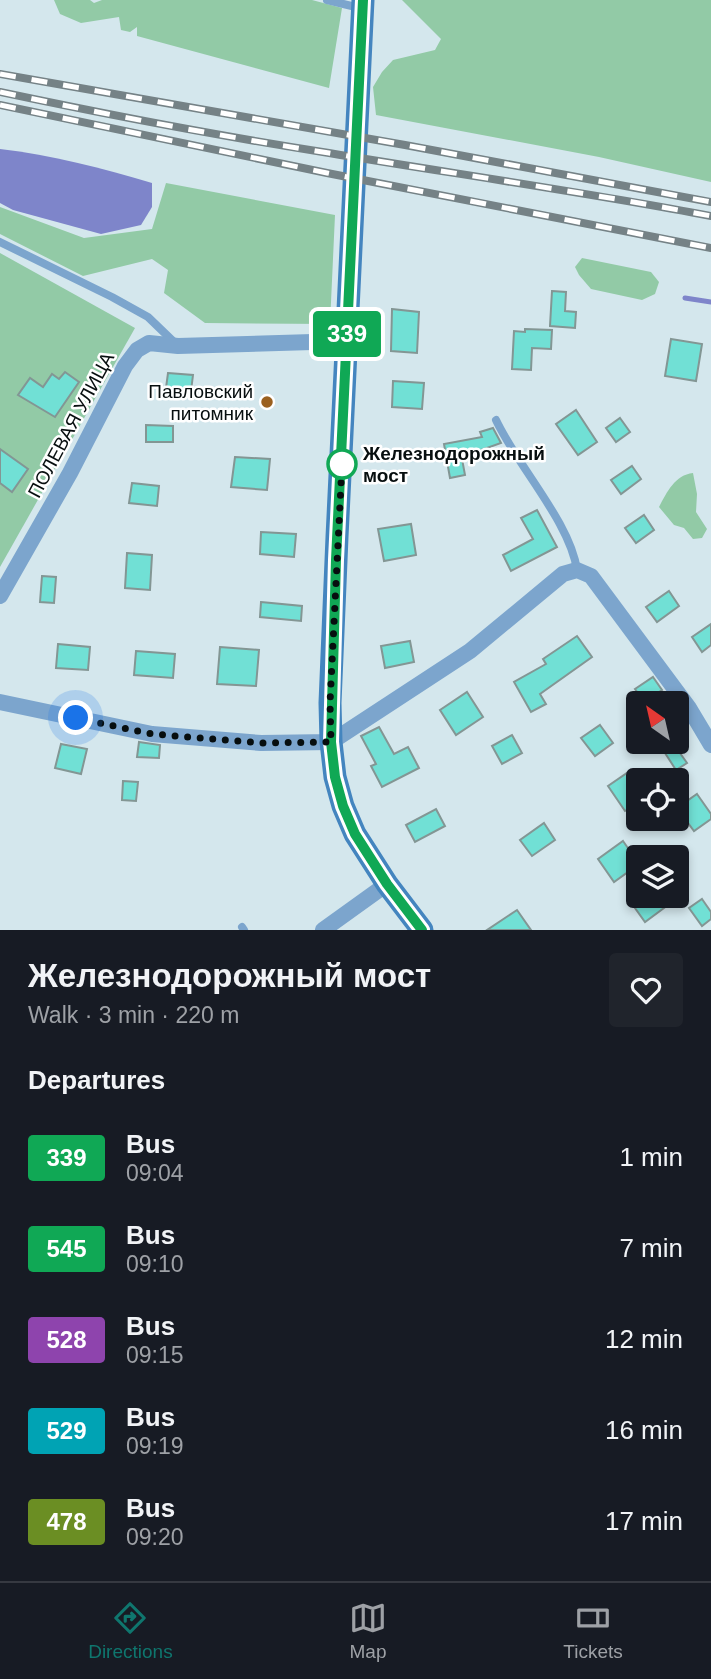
<!DOCTYPE html>
<meta charset="utf-8">
<style>
:root{--surface:#171b24;--page:#20242c;--text:#f1f3f6;--muted:#9ea1a6;--line:#363941;--accent:#0f766e}
body{margin:0;font-family:Arial,sans-serif;background:var(--page);color:var(--text);height:100vh;display:flex;flex-direction:column;font-size:26px;white-space:nowrap}
*{box-sizing:border-box;margin:0}
p{font-size:23px;color:var(--muted)}
.icon{flex:none;width:38px;height:38px;fill:none;stroke:currentColor;stroke-width:2;stroke-linecap:round;stroke-linejoin:round}
.map{position:relative;height:930px;overflow:hidden}
.side{display:flex;flex-direction:column;background:var(--surface);flex:1}
.side>*{flex:none}
.badge{padding:0 14px;border-radius:5px;font-size:24px;line-height:46px}
.needle{width:46px;rotate:326deg}
.buttons{position:absolute;left:626px;top:691px;display:grid;gap:14px}
.buttons a{display:grid;place-items:center;width:63px;height:63px;border-radius:7px;background:var(--surface);box-shadow:0 4px 10px #0003;font-size:35px}
.you{position:absolute;width:35px;height:35px;margin:-18px;border:5px solid #fff;border-radius:50%;background:#1a73e8;box-shadow:0 0 0 10px #1a73e833}
.map>.badge{position:absolute;translate:-50% -50%;box-shadow:0 0 0 4px #fff}
h2{padding:0 28px;font-size:26px;line-height:63px}
.round{display:grid;place-items:center;flex:none;width:74px;height:74px;border-radius:7px;background:var(--page)}
.headline{display:flex;align-items:center;justify-content:space-between;height:119px;padding:0 28px}
h1{font-size:33px;font-weight:600;line-height:52px}
ul{padding:0;list-style:none}
li{display:flex;align-items:center;gap:21px;height:91px;padding:0 28px}
li div{flex:1}
li b{display:block;font-size:26px}
li em{font-style:normal}
li .badge{min-width:77px;font-weight:700;text-align:center}
.tab-bar{display:flex;justify-content:space-around;align-items:center;height:98px;border-top:2px solid var(--line);background:var(--surface);font-size:19px;color:var(--muted)}
.tab-bar a{display:grid;justify-items:center;gap:4px}
.tab-bar .selected{color:var(--accent)}
.map>svg:first-child{display:block}
.green{fill:#92caa6}
.water{fill:#7e85ca}
.lines{fill:none;stroke-linecap:round;stroke-linejoin:round}
.stream{stroke:#7e85ca;stroke-width:5}
.building{fill:#71e0d5;stroke:#839694;stroke-width:2}
.service{stroke:#7ca5cd;stroke-width:8}
.minor{stroke:#7ca5cd;stroke-width:16}
.secondary{stroke:#4485bf;stroke-width:23}
.rail-casing{stroke:#758286;stroke-width:8}
.rail{stroke:#fff;stroke-width:5;stroke-dasharray:16;stroke-linecap:butt}
.line-casing{stroke:#fff;stroke-width:16}
.line{stroke:#10a855;stroke-width:10}
.walk{stroke:#070e0f;stroke-width:7;stroke-dasharray:0 12.6}
.poi-dot{fill:#9a601f;stroke:#fff;stroke-width:2.5}
.stop-dot{fill:#fff;stroke:#10a855;stroke-width:3.5}
.labels{text-anchor:middle;dominant-baseline:central;stroke-width:5;stroke-linejoin:round;paint-order:stroke}
.poi-label{font-size:19px;fill:#070e0f;stroke:#fff;text-anchor:end}
.street-label{font-size:19px;fill:#070e0f;stroke:#fff}
.stop-label{font-size:19px;font-weight:bold;fill:#070e0f;stroke:#fff;text-anchor:start}
</style>
<div class="map">
<svg width="711" height="930" viewBox="0 0 711 930">
<rect width="100%" height="100%" fill="#d4e7ed"/>
<g class="green">
<path d="M54 0H90L94 3 102 0H312L342 8 329 88 137 36V27L130 32 121 30 119 17 81 23 60 14Z"/>
<path d="M402 0H711V182L599 157 376 115 373 87 382 72 393 60 435 50 441 39Z"/>
<path d="M166 183 335 215 330 324 205 323 164 293 168 270 152 259 83 276 0 234V207L84 238 152 229Z"/>
<path d="M0 253 135 328 0 567Z"/>
<path d="M582 258 651 272 659 282 655 294 642 300 591 289 579 275 575 267Z"/>
<path d="M693 473 697 494 696 512 707 529 702 538 693 539 684 528 674 525 659 507C667 492 675 475 693 473Z"/>
</g>
<path class="water" d="M0 149C52 155 102 168 152 183V207L141 225 101 234 13 210 0 203Z"/>
<g class="lines">
<path class="stream" d="M685 298 711 302"/>
</g>
<g class="building">
<path d="M552 291 566 292 565 311 576 312 575 328 550 326Z"/>
<path d="M392 309 419 312 417 353 391 351Z"/>
<path d="M525 329 552 330 551 349 532 348 531 370 512 369 514 331 525 332Z"/>
<path d="M671 339 702 344 696 381 665 376Z"/>
<path d="M65 372 79 382 55 417 18 395 30 378 43 387 52 374 59 379Z"/>
<path d="M168 373 193 375 191 391 166 388Z"/>
<path d="M393 381 424 383 422 409 392 407Z"/>
<path d="M576 410 597 442 578 455 556 424Z"/>
<path d="M620 418 630 432 616 442 606 428Z"/>
<path d="M146 425 173 426V442H146Z"/>
<path d="M493 428 501 443 470 454V457L462 459 465 475 450 478 444 444 482 437 480 432Z"/>
<path d="M0 449 28 469 12 492 0 483Z"/>
<path d="M235 457 270 459 267 490 231 487Z"/>
<path d="M632 466 641 479 621 494 611 480Z"/>
<path d="M132 483 159 486 157 506 129 503Z"/>
<path d="M537 510 557 547 511 571 503 555 533 539 521 518Z"/>
<path d="M644 515 654 530 636 543 625 528Z"/>
<path d="M411 524 416 555 384 561 378 529Z"/>
<path d="M261 532 296 534 294 557 260 554Z"/>
<path d="M127 553 152 555 150 590 125 588Z"/>
<path d="M42 576 56 577 54 603 40 602Z"/>
<path d="M669 591 679 606 657 622 646 607Z"/>
<path d="M261 602 302 606 301 621 260 617Z"/>
<path d="M711 624V645L702 652 692 637Z"/>
<path d="M577 636 592 657 540 694 546 704 531 712 514 682 546 664 543 659Z"/>
<path d="M410 641 414 662 385 668 381 646Z"/>
<path d="M58 644 90 647 88 670 56 668Z"/>
<path d="M220 647 259 650 256 686 217 684Z"/>
<path d="M136 651 175 654 173 678 134 675Z"/>
<path d="M653 677 662 690 644 702 635 689Z"/>
<path d="M467 692 483 717 456 735 440 710Z"/>
<path d="M600 725 613 743 595 756 581 738Z"/>
<path d="M379 727 394 754 408 747 419 768 382 787 371 766 376 764 361 736Z"/>
<path d="M512 735 522 753 502 764 492 746Z"/>
<path d="M139 742 160 745 159 758 137 757Z"/>
<path d="M61 744 87 749 81 774 55 768Z"/>
<path d="M675 746 687 763 676 770 665 753Z"/>
<path d="M627 773 639 790V802L625 811 608 786Z"/>
<path d="M123 781 138 782 136 801 122 800Z"/>
<path d="M697 794 711 814V819L694 831 677 808Z"/>
<path d="M436 809 445 826 415 842 406 825Z"/>
<path d="M544 823 555 840 532 856 520 840Z"/>
<path d="M623 841 639 864 614 882 598 859Z"/>
<path d="M638 896H662L668 905 645 922 630 901Z"/>
<path d="M702 899 711 912V919L702 926 689 908Z"/>
<path d="M517 910 531 930H487Z"/>
</g>
<g class="lines">
<g class="service">
<path d="M327 0 360 8"/>
<path d="M0 242 112 297 148 317 176 344"/>
<path d="M496 420C518 467 570 522 577 570"/>
<path d="M242 927 244 930"/>
</g>
<g class="minor">
<path d="M0 596 70 473 125 366 137 350 149 343 178 346 346 341"/>
<path d="M0 702 152 734 261 743 331 742 470 651 563 574 577 570 591 576 689 708 711 745"/>
<path d="M323 930 387 884"/>
</g>
<path class="secondary" d="M363 0 337 537 330 703 331 742 335 777 343 806 355 834 387 884 422 930"/>
<defs>
<g id="rail">
<path d="M0 74 405 145 711 202"/>
<path d="M0 92C109 115 219 136 329 153 456 174 584 192 711 216"/>
<path d="M0 105 327 173 711 248"/>
</g>
</defs>
<use href="#rail" class="rail-casing"/>
<use href="#rail" class="rail"/>
</g>
<g class="lines">
<defs>
<path id="line" d="M363 0 336 560 331 742 335 777 343 806 355 834 387 884 422 930"/>
</defs>
<use href="#line" class="line-casing"/>
<use href="#line" class="line"/>
<path class="walk" d="M76 718 152 734 261 743 331 742 330 703 342 464"/>
</g>
<circle class="poi-dot" cx="267" cy="402" r="7"/>
<circle class="stop-dot" cx="342" cy="464" r="14"/>
<g class="labels">
<g class="poi-label">
<text x="253" y="391">Павловский<tspan x="253" dy="22">питомник</tspan></text>
</g>
<g class="street-label">
<text transform="translate(71 425) rotate(-62)">ПОЛЕВАЯ УЛИЦА</text>
</g>
<g class="stop-label">
<text x="363" y="453">Железнодорожный<tspan x="363" dy="22">мост</tspan></text>
</g>
</g>
</svg>
<div class="buttons">
<a><svg class="needle" viewBox="-14 -14 28 28"><path d="M0-13l5 13h-10z" fill="#e53935"/><path d="M0 13l5-13h-10z" fill="#9ea1a6"/></svg></a>
<a><svg class="icon" aria-label="locate" viewBox="0 0 24 24"><circle cx="12" cy="12" r="6"/><path d="M12 2v4M12 18v4M2 12h4M18 12h4"/></svg></a>
<a><svg class="icon" aria-label="layers" viewBox="0 0 24 24"><path d="M12 4l9 5-9 5-9-5zM3 14l9 5 9-5"/></svg></a>
</div>
<div class="you" style="left:76px;top:718px"></div>
<b class="badge" style="left:347px;top:334px;background:#10a855;color:#fff">339</b>
</div>
<section class="side">
<div class="headline"><div><h1>Железнодорожный мост</h1><p>Walk · 3 min · 220 m</p></div><a class="round"><svg class="icon" aria-label="heart" viewBox="0 0 24 24"><path d="M12 20l-8-8c-3-5 5-10 8-4 3-6 11-1 8 4z"/></svg></a></div>
<h2>Departures</h2>
<ul>
<li><span class="badge" style="background:#10a855;color:#fff">339</span><div><b>Bus</b><p>09:04</p></div><em>1 min</em></li>
<li><span class="badge" style="background:#10a855;color:#fff">545</span><div><b>Bus</b><p>09:10</p></div><em>7 min</em></li>
<li><span class="badge" style="background:#8e44ad;color:#fff">528</span><div><b>Bus</b><p>09:15</p></div><em>12 min</em></li>
<li><span class="badge" style="background:#00a3b4;color:#fff">529</span><div><b>Bus</b><p>09:19</p></div><em>16 min</em></li>
<li><span class="badge" style="background:#6b8e23;color:#fff">478</span><div><b>Bus</b><p>09:20</p></div><em>17 min</em></li>
</ul>
</section>
<nav class="tab-bar">
<a class="selected"><svg class="icon" aria-label="directions" viewBox="0 0 24 24"><path d="M12 3l9 9-9 9-9-9zM9 14v-3h6M13 9l2 2-2 2"/></svg>Directions</a>
<a><svg class="icon" aria-label="map" viewBox="0 0 24 24"><path d="M3 6l6-2 6 2 6-2v14l-6 2-6-2-6 2zM9 4v14M15 6v14"/></svg>Map</a>
<a><svg class="icon" aria-label="tickets" viewBox="0 0 24 24"><path d="M3 7h18v10H3zM15 7v10"/></svg>Tickets</a>
</nav>
